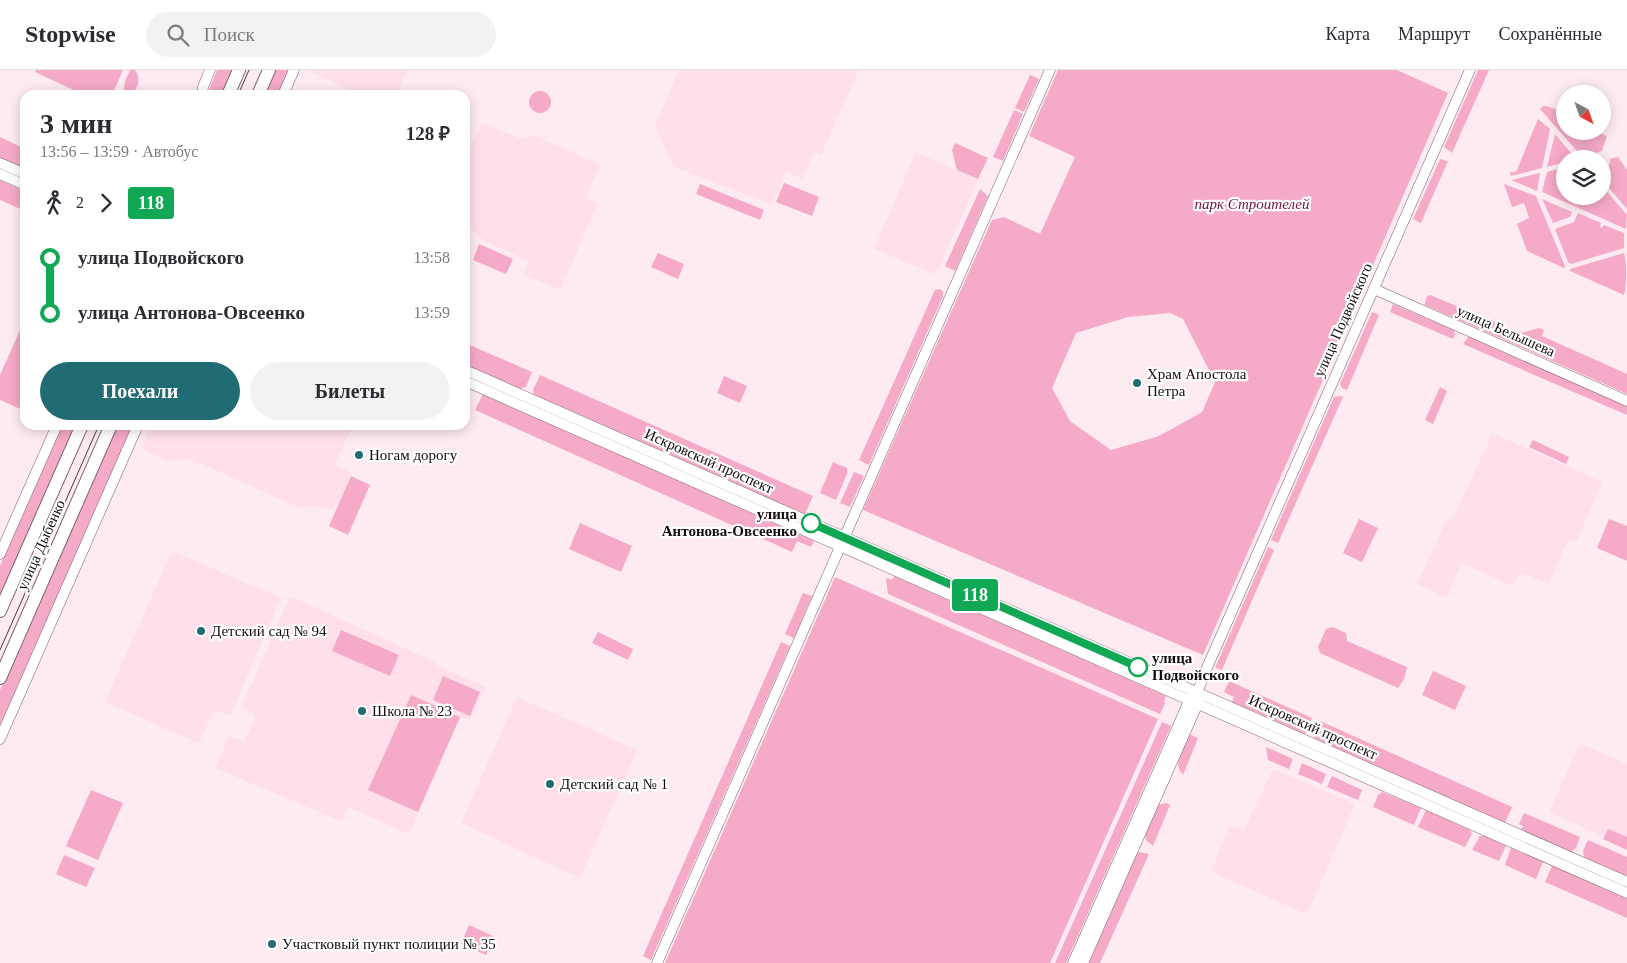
<!DOCTYPE html>
<html lang="ru">
<meta charset="utf-8">
<style>
:root{--surface:#fff;--page:#f2f2f3;--text:#2b2b33;--muted:#7c7c81;--line:#e1e1e2;--accent:#216c73}
body{margin:0;font-family:Georgia,serif;background:var(--page);color:var(--text);height:100vh;display:flex;flex-direction:column;font-size:19px;white-space:nowrap}
*{box-sizing:border-box;margin:0}
p{font-size:16px;color:var(--muted)}
.icon{flex:none;width:28px;height:28px;fill:none;stroke:currentColor;stroke-width:2;stroke-linecap:round;stroke-linejoin:round}
.map{position:relative;flex:1;overflow:hidden}
.drawer{position:absolute;left:20px;top:20px;width:450px;height:340px;display:flex;flex-direction:column;background:var(--surface);border-radius:15px;box-shadow:0 2px 12px #0003}
.drawer>*{flex:none}
.badge{padding:0 10px;border-radius:4px;font-size:18px;line-height:32px}
.needle{width:32px;rotate:139deg}
.tools{position:absolute;left:1556px;top:15px;display:grid;gap:10px}
.tools a{display:grid;place-items:center;width:55px;height:55px;border-radius:50%;background:var(--surface);box-shadow:0 2px 12px #0003;font-size:25px}
.map>.badge{position:absolute;translate:-50% -50%;box-shadow:0 0 0 2px #fff}
.legs{display:flex;align-items:center;gap:8px;height:55px;padding:0 20px;font-size:16px}
.legs p{margin-inline-start:auto}
.head{display:flex;align-items:center;justify-content:space-between;height:85px;padding:0 20px}
h1{font-size:28px;font-weight:700;line-height:38px}
.primary-button{display:flex;gap:10px;margin-top:auto;padding:10px 20px}
.primary-button a{flex:1;height:58px;border-radius:30px;background:var(--accent);color:#fff;font-size:20px;font-weight:700;line-height:58px;text-align:center}
.primary-button a+a{background:var(--page);color:var(--text)}
ul{padding:0 20px;list-style:none}
li{display:flex;align-items:center;gap:18px;height:55px;font-size:19px}
li i{display:grid;place-items:center;width:8px;height:100%;margin:0 6px;background:currentColor}
li i::after{content:'';width:12px;height:12px;margin:-6px;border:4px solid;border-radius:50%;background:var(--surface)}
li p{margin-inline-start:auto}
li:first-child i{background:linear-gradient(#0000 50%,currentColor 0)}
li:last-child i{background:linear-gradient(currentColor 50%,#0000 0)}
header{display:flex;align-items:center;gap:30px;box-sizing:border-box;height:70px;padding:0 25px;background:var(--surface);border-bottom:1px solid var(--line)}
header strong{font-size:24px}
nav{display:flex;gap:28px;margin-inline-start:auto;font-size:18px}
.search{width:350px;height:45px;background:var(--page);display:flex;align-items:center;gap:12px;box-sizing:border-box;padding:0 18px;border-radius:28px;color:var(--muted);font-size:19px}
.map>svg:first-child{display:block}
.built{fill:#fedfea}
.green{fill:#f5aac8;fill-rule:evenodd}
.lines{fill:none;stroke-linecap:round;stroke-linejoin:round}
.minor-casing{stroke:#7b616a;stroke-width:11}
.major-casing{stroke:#7b616a;stroke-width:14}
.minor{stroke:#fff;stroke-width:10}
.major{stroke:#fff;stroke-width:12}
.tram{stroke:#473b40;stroke-width:1}
.line-1-casing{stroke:#fff;stroke-width:11}
.line-1{stroke:#10a855;stroke-width:8}
.poi-dot{fill:#216c73;stroke:#fff;stroke-width:2}
.stop-1-dot{fill:#fff;stroke:#10a855;stroke-width:2.5}
.labels{text-anchor:middle;dominant-baseline:central;stroke-width:4.5;stroke-linejoin:round;paint-order:stroke}
.park-label{font-size:15px;font-style:italic;fill:#720e45;stroke:#fff}
.street-label{font-size:15px;fill:#160c10;stroke:#fff}
.poi-label{font-size:15px;fill:#160c10;stroke:#fff;text-anchor:start}
.stop-label{font-size:15px;font-weight:bold;fill:#160c10;stroke:#fff;text-anchor:end}
</style>
<header>
<strong>Stopwise</strong>
<div class="search"><svg class="icon" aria-label="search" viewBox="0 0 24 24"><circle cx="10" cy="10" r="6"/><path d="M15 15l6 6"/></svg>Поиск</div>
<nav><a>Карта</a><a>Маршрут</a><a>Сохранённые</a></nav>
</header>
<div class="map">
<svg width="1627" height="893" viewBox="0 0 1627 893">
<rect width="100%" height="100%" fill="#feebf2"/>
<g class="built">
<path d="M310 0H407L396 25H363L309 1Z"/>
<path d="M679 0H859L821 85 814 82 802 109 786 101 772 134 674 97 655 56Z"/>
<path d="M482 53 522 69 533 65 600 95 586 128 598 133 560 220 523 204 529 191 486 172 465 154V90Z"/>
<path d="M916 82 978 110 939 198 934 204 874 179Z"/>
<path d="M152 355H353L334 395 352 403 338 433 332 439 315 435 314 438 306 435 300 438 188 388 169 391 141 379Z"/>
<path d="M1493 363 1602 412 1577 471 1567 472 1549 514 1520 502 1513 516 1462 493 1446 528 1417 514 1446 451 1454 446Z"/>
<path d="M172 481 281 528 230 646 214 640 199 673 105 632Z"/>
<path d="M290 526 437 593V596L486 617 470 650 461 647 409 764 348 737 341 751 215 698 229 666 244 672 256 646 242 636Z"/>
<path d="M517 627 637 680 580 808 461 753Z"/>
<path d="M1580 673 1627 694V777L1549 742Z"/>
<path d="M1273 699 1355 734 1307 844 1211 802 1230 755 1244 760Z"/>
</g>
<g class="green">
<path d="M36 0H123L112 25H84L35 2Z"/>
<path d="M130 0H135C141 9 139 18 130 25H123L125 11Z"/>
<path d="M217 0H234L222 25H207Z"/>
<path d="M272 0H289L278 25H261Z"/>
<path d="M1058 0H1397L1448 23 1203 585 863 440 992 150 1004 147 1040 164 1075 87 1029 66ZM1170 243 1183 249 1215 312 1202 342 1168 361 1156 367 1111 380 1070 351 1052 318 1076 263 1128 247Z"/>
<path d="M1478 0H1489L1452 83 1444 77Z"/>
<path d="M1030 5 1039 9 1024 42 1015 38Z"/>
<circle cx="540" cy="32" r="11"/>
<path d="M1543 36H1547L1565 43V61H1594L1607 66 1602 81 1583 88 1540 39Z"/>
<path d="M1014 40 1023 44 1003 91 993 87Z"/>
<path d="M1538 49 1550 59 1542 98 1511 106 1510 102H1516Z"/>
<path d="M1555 64 1576 89H1565V92L1547 97Z"/>
<path d="M0 67 25 79V99L0 88Z"/>
<path d="M955 73 988 88 978 109 957 100 952 80Z"/>
<path d="M1618 87 1627 100V139L1603 111V99C1609 98 1610 95 1610 89Z"/>
<path d="M1440 89 1448 91 1421 153 1413 149Z"/>
<path d="M1565 97V126H1602L1603 117 1627 145 1626 159 1542 122 1547 102Z"/>
<path d="M1540 103 1537 121 1511 110Z"/>
<path d="M0 110 25 122V141L0 130Z"/>
<path d="M784 113 819 127 812 146 776 132Z"/>
<path d="M700 114 764 140 760 150 696 124Z"/>
<path d="M1504 114 1536 126 1565 196 1564 198 1527 181 1517 154 1529 148 1524 133 1512 137Z"/>
<path d="M980 119 988 126 955 201 945 196Z"/>
<path d="M1542 129 1572 142 1570 147 1553 153Z"/>
<path d="M1578 143 1601 153 1600 157 1602 158 1604 155 1624 163V178L1571 194 1568 192 1555 159 1574 152Z"/>
<path d="M479 174 513 189 506 204 473 190Z"/>
<path d="M658 183 684 194 678 209 651 197Z"/>
<path d="M1624 183C1627 193 1627 214 1624 225L1570 201V199Z"/>
<path d="M940 219 943 222V226L869 395 859 390 934 222 935 220Z"/>
<path d="M1430 225 1521 263 1539 258 1544 260 1542 266 1627 304V324L1425 235 1426 227Z"/>
<path d="M1393 234 1454 260 1455 265 1453 269 1390 242Z"/>
<path d="M1372 242 1379 245 1347 320 1342 318 1340 314Z"/>
<path d="M25 249V341L0 330V305Z"/>
<path d="M1469 266 1627 336V345L1463 274Z"/>
<path d="M465 273 532 302 526 317 520 319 465 294Z"/>
<path d="M540 305 813 426 805 444 537 326 534 325 533 320Z"/>
<path d="M724 306 747 316 740 333 717 323Z"/>
<path d="M1440 317 1447 321 1433 354 1425 350Z"/>
<path d="M483 324 814 471 811 477 797 471 792 482 475 340Z"/>
<path d="M1339 326 1343 327 1278 473 1271 470 1334 327Z"/>
<path d="M62 355H78L0 531V496Z"/>
<path d="M116 355H133L0 656V620Z"/>
<path d="M1533 370 1569 387 1566 394 1529 377Z"/>
<path d="M833 392 847 398V404L836 430 820 423Z"/>
<path d="M854 402 864 406 850 437 840 433Z"/>
<path d="M351 406 370 415 348 465 329 456Z"/>
<path d="M1359 449 1378 458 1362 492 1343 483Z"/>
<path d="M1609 449 1627 456V491L1597 478Z"/>
<path d="M580 453 632 476 621 502 569 479Z"/>
<path d="M1268 477 1274 480 1222 600 1215 598Z"/>
<path d="M894 506 1166 626 1164 632 1165 633 1160 644 888 524 886 508 892 510Z"/>
<path d="M835 507 1158 649 1050 893H665Z"/>
<path d="M803 523 812 526 794 568 785 564Z"/>
<path d="M1332 557 1346 563 1347 571 1407 597 1404 609 1398 618 1320 583 1318 577 1326 559Z"/>
<path d="M341 560 399 585 390 606 332 581Z"/>
<path d="M598 562 633 579 628 590 592 573Z"/>
<path d="M781 572 790 576 651 890 643 886Z"/>
<path d="M1433 601 1466 616 1455 640 1422 625Z"/>
<path d="M443 606 480 622 470 646 433 630Z"/>
<path d="M1229 611 1312 648 1305 664 1232 632 1234 627 1224 622Z"/>
<path d="M411 625 460 647 418 742 368 720Z"/>
<path d="M1320 651 1512 737 1505 753 1314 668Z"/>
<path d="M1162 652 1171 656 1066 893H1055Z"/>
<path d="M1189 664 1198 668 1183 705C1171 693 1184 677 1189 664Z"/>
<path d="M1266 677 1293 689 1289 699 1268 690Z"/>
<path d="M1302 693 1326 704 1322 714 1298 704Z"/>
<path d="M1332 706 1362 720 1358 730 1327 717Z"/>
<path d="M91 720 123 733 98 790 66 776Z"/>
<path d="M1382 722 1421 738 1414 755 1373 737 1378 725Z"/>
<path d="M1166 733 1170 735 1153 776 1146 770 1145 765 1158 735Z"/>
<path d="M1426 740 1470 760 1472 764 1465 777 1418 757Z"/>
<path d="M1524 743 1580 767 1576 778 1571 782 1521 760 1523 756 1519 754Z"/>
<path d="M1608 759 1627 767V780L1603 769Z"/>
<path d="M1480 766H1485L1506 776 1499 791 1472 780Z"/>
<path d="M1588 770 1627 787V806L1584 787 1583 781Z"/>
<path d="M1511 778 1543 792 1536 809 1505 795Z"/>
<path d="M1139 782 1149 784 1100 893H1089L1136 785Z"/>
<path d="M64 785 95 798 86 817 56 804Z"/>
<path d="M1552 796 1627 829V848L1545 812Z"/>
<path d="M469 855 495 867 486 885 461 874Z"/>
</g>
<g class="lines">
<defs>
<g id="minor">
<path d="M202 25 203 17 210 0"/>
<path d="M283 25 294 0"/>
<path d="M0 93 25 104"/>
<path d="M0 104 25 115"/>
<path d="M1374 219 1627 331"/>
<path d="M465 300 1627 812"/>
<path d="M465 311 1627 823"/>
<path d="M0 484 57 355"/>
<path d="M0 669 138 355"/>
<path d="M657 893 1050 0"/>
<path d="M1073 893 1190 629 1194 625"/>
<path d="M1083 893 1198 633 1197 623 1206 600 1470 0"/>
</g>
<g id="major">
<path d="M228 25 239 0"/>
<path d="M258 25 269 0"/>
<path d="M0 541 82 355"/>
<path d="M0 608 111 355"/>
</g>
</defs>
<use href="#minor" class="minor-casing"/>
<use href="#major" class="major-casing"/>
<use href="#minor" class="minor"/>
<use href="#major" class="major"/>
<g class="tram">
<path d="M238 25 249 0"/>
<path d="M0 580 99 355"/>
</g>
</g>
<g class="lines">
<defs>
<path id="line-1" d="M811 453 1138 597"/>
</defs>
<use href="#line-1" class="line-1-casing"/>
<use href="#line-1" class="line-1"/>
</g>
<g class="poi-dot">
<circle cx="1137" cy="313" r="5"/>
<circle cx="359" cy="385" r="5"/>
<circle cx="201" cy="561" r="5"/>
<circle cx="362" cy="641" r="5"/>
<circle cx="550" cy="714" r="5"/>
<circle cx="272" cy="874" r="5"/>
</g>
<g class="stop-1-dot">
<circle cx="811" cy="453" r="9"/>
<circle cx="1138" cy="597" r="9"/>
</g>
<g class="labels">
<g class="park-label">
<text x="1252" y="134">парк Строителей</text>
</g>
<g class="street-label">
<text transform="translate(1343 250) rotate(-66)">улица Подвойского</text>
<text transform="translate(1506 261) rotate(24)">улица Белышева</text>
<text transform="translate(709 391) rotate(24)">Искровский проспект</text>
<text transform="translate(41 475) rotate(-66)">улица Дыбенко</text>
<text transform="translate(1313 657) rotate(24)">Искровский проспект</text>
</g>
<g class="poi-label">
<text x="1147" y="304">Храм Апостола<tspan x="1147" dy="17">Петра</tspan></text>
<text x="369" y="385">Ногам дорогу</text>
<text x="211" y="561">Детский сад № 94</text>
<text x="372" y="641">Школа № 23</text>
<text x="560" y="714">Детский сад № 1</text>
<text x="282" y="874">Участковый пункт полиции № 35</text>
</g>
<g class="stop-label">
<text x="797" y="444">улица<tspan x="797" dy="17">Антонова-Овсеенко</tspan></text>
<text x="1152" y="588" text-anchor="start">улица<tspan x="1152" dy="17">Подвойского</tspan></text>
</g>
</g>
</svg>
<div class="tools">
<a><svg class="needle" viewBox="-14 -14 28 28"><path d="M0-13l5 13h-10z" fill="#e53935"/><path d="M0 13l5-13h-10z" fill="#7c7c81"/></svg></a>
<a><svg class="icon" aria-label="layers" viewBox="0 0 24 24"><path d="M12 4l9 5-9 5-9-5zM3 14l9 5 9-5"/></svg></a>
</div>
<b class="badge" style="left:975px;top:525px;background:#10a855;color:#fff">118</b>
<section class="drawer">
<div class="head"><div><h1>3 мин</h1><p>13:56 – 13:59 · Автобус</p></div><b>128 ₽</b></div>
<div class="legs"><svg class="icon" aria-label="walk" viewBox="0 0 24 24"><circle cx="13" cy="4" r="2"/><path d="M13 8l-2 6 4 7M11 14l-3 7M7 12l3-4h3l4 4"/></svg>2<svg class="icon" aria-label="forward" viewBox="0 0 24 24"><path d="M9 5l7 7-7 7"/></svg><b class="badge" style="background:#10a855;color:#fff">118</b></div>
<ul>
<li><i style="color:#10a855"></i><b>улица Подвойского</b><p>13:58</p></li>
<li><i style="color:#10a855"></i><b>улица Антонова-Овсеенко</b><p>13:59</p></li>
</ul>
<div class="primary-button"><a>Поехали</a><a>Билеты</a></div>
</section>
</div>
